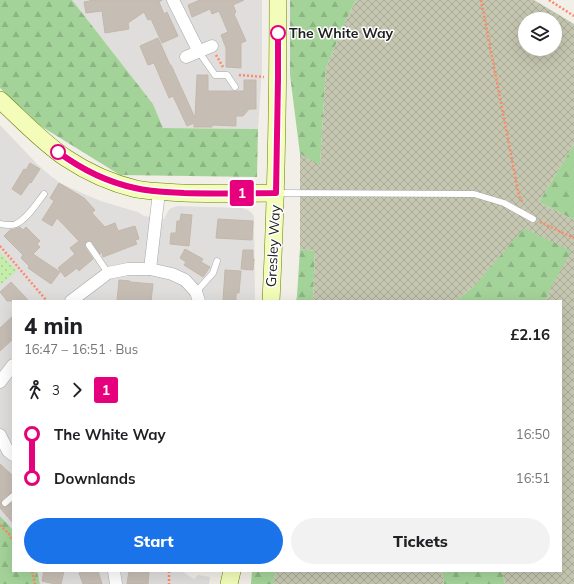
<!DOCTYPE html>
<meta charset="utf-8">
<style>
:root{--surface:#fff;--page:#f2f2f2;--text:#202124;--muted:#757577;--accent:#1a73e8}
body{margin:0;font-family:Mulish,sans-serif;background:var(--page);color:var(--text);height:100vh;display:flex;flex-direction:column;font-size:15px;white-space:nowrap}
*{box-sizing:border-box;margin:0}
p{font-size:13px;color:var(--muted)}
.icon{flex:none;width:22px;height:22px;fill:none;stroke:currentColor;stroke-width:2;stroke-linecap:round;stroke-linejoin:round}
.map{position:relative;flex:1;overflow:hidden}
.details{position:absolute;left:12px;top:300px;width:550px;height:272px;display:flex;flex-direction:column;background:var(--surface);border-radius:0px;box-shadow:0 4px 16px #0002}
.details>*{flex:none}
.badge{padding:0 8px;border-radius:3px;font-size:14px;line-height:26px}
.tools{position:absolute;left:518px;top:12px;display:grid;gap:8px}
.tools a{display:grid;place-items:center;width:44px;height:44px;border-radius:50%;background:var(--surface);box-shadow:0 4px 16px #0002;font-size:20px}
.map>.badge{position:absolute;translate:-50% -50%;box-shadow:0 0 0 2px #fff}
.legs{display:flex;align-items:center;gap:6px;height:44px;padding:0 12px;font-size:13px}
.legs p{margin-inline-start:auto}
.summary{display:flex;align-items:center;justify-content:space-between;height:68px;padding:0 12px}
h1{font-size:22px;font-weight:800;line-height:30px}
.primary-button{display:flex;gap:8px;margin-top:auto;padding:8px 12px}
.primary-button a{flex:1;height:46px;border-radius:24px;background:var(--accent);color:#fff;font-size:16px;font-weight:800;line-height:46px;text-align:center}
.primary-button a+a{background:var(--page);color:var(--text)}
ul{padding:0 12px;list-style:none}
li{display:flex;align-items:center;gap:14px;height:44px;font-size:15px}
li i{display:grid;place-items:center;width:6px;height:100%;margin:0 5px;background:currentColor}
li i::after{content:'';width:10px;height:10px;margin:-5px;border:3px solid;border-radius:50%;background:var(--surface)}
li p{margin-inline-start:auto}
li:first-child i{background:linear-gradient(#0000 50%,currentColor 0)}
li:last-child i{background:linear-gradient(currentColor 50%,#0000 0)}
.map>svg:first-child{display:block}
.residential{fill:#dfdedd}
.construction{fill:url(#construction-cross-hatch);fill-rule:evenodd}
.grass{fill:url(#grass-dots)}
.forest{fill:url(#forest-firs)}
.building{fill:#c6beb5;stroke:#c4b7a8}
.lines{fill:none;stroke-linecap:round;stroke-linejoin:round}
.lane-casing{stroke:#a7a7a7;stroke-width:7}
.street-casing{stroke:#a7a7a7;stroke-width:13}
.secondary-casing{stroke:#647f00;stroke-width:18}
.path{stroke:#ff886a;stroke-width:2.5;stroke-dasharray:2 2;stroke-linecap:butt}
.lane{stroke:#fff;stroke-width:6}
.street{stroke:#fff;stroke-width:12}
.secondary{stroke:#f3fdb9;stroke-width:17}
.line-1-casing{stroke:#fff;stroke-width:9}
.line-1{stroke:#e6007e;stroke-width:6}
.stop-1-dot{fill:#fff;stroke:#e6007e;stroke-width:2}
.labels{text-anchor:middle;dominant-baseline:central;stroke-width:3;stroke-linejoin:round;paint-order:stroke}
.stop-label{font-size:14px;font-weight:bold;fill:#202020;stroke:#fff;text-anchor:start}
.street-label{font-size:14px;fill:#202020;stroke:#fff}
</style>
<div class="map">
<svg width="574" height="584" viewBox="0 0 574 584">
<defs>
<pattern id="construction-cross-hatch" width="8" height="8" patternUnits="userSpaceOnUse"><rect width="8" height="8" fill="#c5c7b1"/><path d="M0 0l8 8M0 8l8-8" fill="none" stroke="#a9ab98"/></pattern>
<pattern id="grass-dots" width="8" height="8" patternUnits="userSpaceOnUse"><rect width="8" height="8" fill="#c5eeaa"/><path d="M2 2h.1M6 6h.1" fill="none" stroke="#a9cc92" stroke-width="1.8" stroke-linecap="round"/></pattern>
<pattern id="forest-firs" width="22" height="20" patternUnits="userSpaceOnUse"><rect width="22" height="20" fill="#a4d399"/><path d="M5 1l3.5 6h-7zM16 11l3.5 6h-7z" fill="#8db584"/></pattern>
</defs>
<rect width="100%" height="100%" fill="#f1efe7"/>
<g class="residential">
<path d="M72 0H262V70L258 129 163 128 153 104Z"/>
<path d="M0 125 38 165 52 177 60 183 84 194 101 201 117 206 138 212 144 216 164 219 168 211 171 208 177 206 242 208 248 210 252 213 254 217 255 301H13V530L0 516Z"/>
<path d="M37 571H177L183 572 194 579 198 575 210 577 209 584H40Z"/>
</g>
<g class="construction">
<path d="M356 0H534L574 24V144L539 202 574 220V584H505L502 571H561V301H546L550 290 475 285 456 301H313L315 251 300 249V154L320 164 326 68 346 20ZM525 19H555V49H525Z"/>
<path d="M276 571H442L444 584H273Z"/>
</g>
<path class="grass" d="M0 252 17 271 0 285Z"/>
<g class="forest">
<path d="M0 0H72L153 104 163 128 258 129 257 177 120 175 39 125 0 88Z"/>
<path d="M290 0H356L346 20 326 68 320 165 300 154 290 75Z"/>
<path d="M574 144V220L539 202Z"/>
<path d="M524 228 571 251 550 290 546 301H456L475 285Z"/>
<path d="M300 249 315 251 313 301H296L297 296Z"/>
<path d="M0 516 13 530V571H37L40 584H0Z"/>
<path d="M252 571H276L273 584H251Z"/>
<path d="M442 571H502L505 584H444Z"/>
</g>
<g class="building">
<path d="M90 0H162L159 2 164 14 167 12 178 36 162 43 151 19 148 20 144 12 128 23 129 29 105 33 102 11 86 13 84 2 90 1Z"/>
<path d="M200 0H244L233 5 236 12 234 14 246 41 241 43V68L226 67V48L221 35 228 32 219 11 212 14 210 9 192 17 188 5Z"/>
<path d="M158 38 170 65H171L195 118 197 75H208V91H244V80H256V109H249L243 116H236V126L212 125V127H194V123L187 126 173 96 169 98 154 63 148 65 140 46Z"/>
<path d="M30 163 40 169 31 183 30 182 21 195 12 189 24 169 26 170Z"/>
<path d="M59 183 84 198 95 210 92 213 105 227 115 223 118 231 135 226 139 239 135 240 137 244 103 257 102 252 100 254 92 242 89 241H87L85 243V247L93 259 79 271 77 268 65 277 58 268 75 254 70 248 79 241 57 218 52 226 42 220 54 201 50 198Z"/>
<path d="M181 214 192 215 189 246 170 244 171 233H176L177 221H180Z"/>
<path d="M218 219 253 221 252 240 216 238Z"/>
<path d="M20 227 23 230 26 227 40 241 37 244 40 247 33 254 60 272 51 284 28 268 29 266 21 258 23 255 4 236 10 230 15 229Z"/>
<path d="M185 249 203 259 201 262 210 267 203 277 184 265 186 262 180 258Z"/>
<path d="M243 250H253V259H254L253 270 241 269Z"/>
<path d="M225 270 241 271 239 293H236V301H223Z"/>
<path d="M119 280 130 281V282L153 284 151 301H117Z"/>
<path d="M11 282 29 301H7L0 292Z"/>
<path d="M13 316V339L0 351V328Z"/>
<path d="M0 464 13 476V492L10 493 2 500 1 503 2 506 5 507 13 502V523L0 508Z"/>
<path d="M44 571H64L61 584H55L42 581Z"/>
<path d="M86 571H98L102 584H83L79 573Z"/>
<path d="M129 571H149L148 584H127Z"/>
</g>
<g class="lines">
<defs>
<g id="lane">
<path d="M199 52 215 75H227L235 87"/>
<path d="M278 193 474 194 504 203 533 219"/>
<path d="M0 224C5 225 11 226 16 224 27 219 37 203 44 194"/>
<path d="M89 245 108 273"/>
<path d="M196 292 213 273 217 261"/>
<path d="M5 503 13 496"/>
</g>
<g id="street">
<path d="M173 0 199 52"/>
<path d="M186 57 212 46"/>
<path d="M150 269 159 192"/>
<path d="M71 301 108 273 128 269H150L172 274 185 280 196 292 199 301"/>
<path d="M0 382 13 365"/>
<path d="M0 435 8 451 13 455"/>
<path d="M114 571 116 584"/>
</g>
<g id="secondary">
<path d="M0 100C21 119 42 142 66 158 87 172 111 183 136 189 152 192 168 192 184 193 215 194 245 193 276 193"/>
<path d="M271 301C276 201 278 100 278 0"/>
<path d="M229 584 232 571"/>
</g>
</defs>
<use href="#lane" class="lane-casing"/>
<use href="#street" class="street-casing"/>
<use href="#secondary" class="secondary-casing"/>
<g class="path">
<path d="M481 0 519 196 523 203"/>
<path d="M549 0 574 16"/>
<path d="M216 55 223 67"/>
<path d="M239 75 264 77"/>
<path d="M540 222 574 238"/>
<path d="M0 246 47 301"/>
<path d="M0 525 9 534 13 541"/>
<path d="M32 571 35 584"/>
<path d="M169 571V584"/>
</g>
<use href="#lane" class="lane"/>
<use href="#street" class="street"/>
<use href="#secondary" class="secondary"/>
</g>
<g class="lines">
<defs>
<path id="line-1" d="M58 152C81 169 107 182 135 188 151 192 167 192 184 193 214 194 245 193 276 193L278 78V33"/>
</defs>
<use href="#line-1" class="line-1-casing"/>
<use href="#line-1" class="line-1"/>
</g>
<g class="stop-1-dot">
<circle cx="278" cy="33" r="7"/>
<circle cx="58" cy="152" r="7"/>
</g>
<g class="labels">
<g class="stop-label">
<text x="289" y="33">The White Way</text>
</g>
<g class="street-label">
<text transform="translate(273 246) rotate(-87)">Gresley Way</text>
</g>
</g>
</svg>
<div class="tools">
<a><svg class="icon" aria-label="layers" viewBox="0 0 24 24"><path d="M12 4l9 5-9 5-9-5zM3 14l9 5 9-5"/></svg></a>
</div>
<b class="badge" style="left:242px;top:193px;background:#e6007e;color:#fff">1</b>
<section class="details">
<div class="summary"><div><h1>4 min</h1><p>16:47 – 16:51 · Bus</p></div><b>£2.16</b></div>
<div class="legs"><svg class="icon" aria-label="walk" viewBox="0 0 24 24"><circle cx="13" cy="4" r="2"/><path d="M13 8l-2 6 4 7M11 14l-3 7M7 12l3-4h3l4 4"/></svg>3<svg class="icon" aria-label="forward" viewBox="0 0 24 24"><path d="M9 5l7 7-7 7"/></svg><b class="badge" style="background:#e6007e;color:#fff">1</b></div>
<ul>
<li><i style="color:#e6007e"></i><b>The White Way</b><p>16:50</p></li>
<li><i style="color:#e6007e"></i><b>Downlands</b><p>16:51</p></li>
</ul>
<div class="primary-button"><a>Start</a><a>Tickets</a></div>
</section>
</div>
